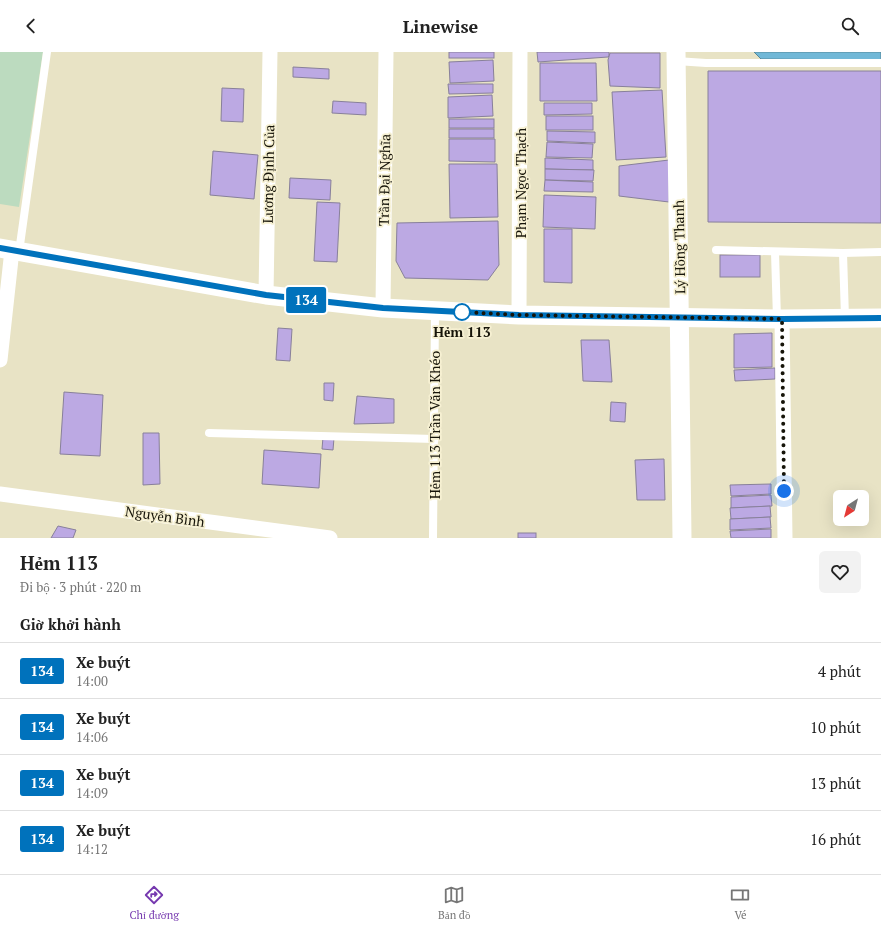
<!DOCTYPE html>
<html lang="vi">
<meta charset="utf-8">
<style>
:root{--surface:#fff;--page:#f2f2f2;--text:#222;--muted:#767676;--line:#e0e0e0;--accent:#7639af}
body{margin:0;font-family:"PT Serif",serif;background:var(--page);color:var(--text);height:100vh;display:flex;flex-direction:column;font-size:15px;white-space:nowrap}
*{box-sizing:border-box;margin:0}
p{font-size:13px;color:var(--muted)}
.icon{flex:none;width:22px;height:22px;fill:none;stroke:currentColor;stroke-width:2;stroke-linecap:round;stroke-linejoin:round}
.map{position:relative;height:486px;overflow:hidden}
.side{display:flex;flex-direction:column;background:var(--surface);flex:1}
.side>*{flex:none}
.badge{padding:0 8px;border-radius:3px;font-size:14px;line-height:26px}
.needle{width:26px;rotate:216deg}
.fabs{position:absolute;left:833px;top:438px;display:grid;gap:8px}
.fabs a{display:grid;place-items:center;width:36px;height:36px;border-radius:6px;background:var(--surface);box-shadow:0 4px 16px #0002;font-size:20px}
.you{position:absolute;width:20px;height:20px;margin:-10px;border:3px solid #fff;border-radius:50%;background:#1a73e8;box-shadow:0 0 0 6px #1a73e833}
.map>.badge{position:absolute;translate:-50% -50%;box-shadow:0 0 0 2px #fff}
h2{padding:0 20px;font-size:15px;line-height:36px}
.round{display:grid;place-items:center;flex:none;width:42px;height:42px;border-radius:6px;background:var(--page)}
.overview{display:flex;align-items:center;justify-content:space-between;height:68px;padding:0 20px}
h1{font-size:19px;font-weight:700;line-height:30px}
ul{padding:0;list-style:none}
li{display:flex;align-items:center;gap:12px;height:56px;padding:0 20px;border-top:1px solid var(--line)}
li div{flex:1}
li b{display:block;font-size:15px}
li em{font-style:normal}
li .badge{min-width:44px;font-weight:700;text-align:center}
header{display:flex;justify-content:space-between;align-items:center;height:52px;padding:0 20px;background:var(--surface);font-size:18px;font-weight:700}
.menu{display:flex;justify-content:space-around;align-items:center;height:56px;border-top:1px solid var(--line);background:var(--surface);font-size:11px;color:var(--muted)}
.menu a{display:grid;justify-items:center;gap:2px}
.menu .active{color:var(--accent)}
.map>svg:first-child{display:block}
.green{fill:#bcdbbf}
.water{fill:#71b8d7;stroke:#568799}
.building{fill:#bca9e3;stroke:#88809a}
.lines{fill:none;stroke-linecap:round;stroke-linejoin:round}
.service{stroke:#fff;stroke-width:8}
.minor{stroke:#fff;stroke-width:15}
.tertiary{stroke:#fff;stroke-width:19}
.line-casing{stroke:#fff;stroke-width:9}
.line{stroke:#0072bc;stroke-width:6}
.walk{stroke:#161409;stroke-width:4;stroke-dasharray:0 7.2}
.stop-dot{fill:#fff;stroke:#0072bc;stroke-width:2}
.labels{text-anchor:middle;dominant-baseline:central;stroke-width:3.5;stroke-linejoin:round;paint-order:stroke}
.street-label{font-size:14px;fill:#161409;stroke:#f6f0d2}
.stop-label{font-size:14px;font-weight:bold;fill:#161409;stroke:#f6f0d2}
</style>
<header><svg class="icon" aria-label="back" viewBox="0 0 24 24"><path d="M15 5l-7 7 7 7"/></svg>Linewise<svg class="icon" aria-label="search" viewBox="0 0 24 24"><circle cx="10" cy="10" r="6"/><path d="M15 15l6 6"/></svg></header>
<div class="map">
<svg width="881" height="486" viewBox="0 0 881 486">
<rect width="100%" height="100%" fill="#e8e3c5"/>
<path class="green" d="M0 0H43L19 155 0 152Z"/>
<path class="water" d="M754 0H881V8L761 7Z"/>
<g class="building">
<rect x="449" y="0" width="45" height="6"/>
<path d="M537 0H609V4L608 5 538 10Z"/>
<path d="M610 1H660V36L610 34 608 8Z"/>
<path d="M493 8 494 29 450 31 449 10Z"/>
<path d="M540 11H596L597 49H540Z"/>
<path d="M293 15 329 17V27L293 25Z"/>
<path d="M708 19H881V171L708 170Z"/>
<path d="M448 32H493V41L449 42Z"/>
<path d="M222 36 244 37 243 70 221 69Z"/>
<path d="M662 38 666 105 616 108 612 40Z"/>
<path d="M492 43 493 64 448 66V45Z"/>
<path d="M333 49 366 51V63L332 61Z"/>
<path d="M544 51H592V62L544 63Z"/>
<rect x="546" y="64" width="47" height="14"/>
<rect x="449" y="67" width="45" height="9"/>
<rect x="449" y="77" width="45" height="9"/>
<path d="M547 79 595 80V91L547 89Z"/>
<path d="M449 87H495V110L449 109Z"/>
<path d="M547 90 593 92 592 106 546 105Z"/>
<path d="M213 99 258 103 254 147 210 143Z"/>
<path d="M545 106 593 108V118L545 117Z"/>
<path d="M669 108V150L619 144V114Z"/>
<path d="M449 112H497L498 165 450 166Z"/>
<path d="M545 117 594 118 593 129 545 128Z"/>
<path d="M290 126 331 128 330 148 289 146Z"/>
<path d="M545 128 593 130V140L544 139Z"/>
<path d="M544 143 596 145 595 177 543 175Z"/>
<path d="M317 150 340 151 337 210 314 209Z"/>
<path d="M498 169 499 213 488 228 405 226 396 209 397 171Z"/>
<path d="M544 177H572V231L544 230Z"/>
<rect x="720" y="203" width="40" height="22"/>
<path d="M278 276 292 277 290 309 276 308Z"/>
<path d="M772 281V315L734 316V282Z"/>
<path d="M581 288H609L612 330 583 329Z"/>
<path d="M775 316V327L735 329 734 318Z"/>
<path d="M324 331H334L333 349 324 348Z"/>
<path d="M64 340 103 343 100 404 60 402Z"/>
<path d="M357 344 394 347V371L354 372Z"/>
<path d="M611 350 626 351 625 370 610 369Z"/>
<path d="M143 381H159L160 432 143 433Z"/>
<path d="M323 385 334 386 333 398 322 397Z"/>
<path d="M264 398 321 402 319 436 262 432Z"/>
<path d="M664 407 665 448H637L635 408Z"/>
<path d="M771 432V442L731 444 730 433Z"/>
<path d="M771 443 772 454 731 456V445Z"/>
<path d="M770 454 771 465 731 467 730 456Z"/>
<path d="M770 465 771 476 730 478V467Z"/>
<path d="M58 474 76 478 73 486H51Z"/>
<path d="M771 477V486H731L730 479Z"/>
<rect x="518" y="481" width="18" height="5"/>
</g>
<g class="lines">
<g class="service">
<path d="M676 9 706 11H881"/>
<path d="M716 198 843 201 881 200"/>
<path d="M19 200 47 0"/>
<path d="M775 200 777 267"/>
<path d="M843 201 845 266"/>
<path d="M209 381 435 387"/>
<path d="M433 486 435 259"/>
</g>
<g class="minor">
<path d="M266 243 270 0"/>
<path d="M383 256 386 0"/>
<path d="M519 263 520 0"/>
<path d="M782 267 785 486"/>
<path d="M0 308 12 198"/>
<path d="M0 442 330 486"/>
</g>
<g class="tertiary">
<path d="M676 0 682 486"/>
<path d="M0 196 266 243 383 256 519 263 782 267 881 266"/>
</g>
</g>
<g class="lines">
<defs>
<path id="line" d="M0 196 266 243 383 256 519 263 782 267 881 266"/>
</defs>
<use href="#line" class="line-casing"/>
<use href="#line" class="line"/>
<path class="walk" d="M462 260 519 263 782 267 784 439"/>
</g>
<circle class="stop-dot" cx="462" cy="260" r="8"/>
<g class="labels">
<g class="street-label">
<text transform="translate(268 122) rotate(-89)">Lương Định Của</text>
<text transform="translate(384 128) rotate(-89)">Trần Đại Nghĩa</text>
<text transform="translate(520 131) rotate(-90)">Phạm Ngọc Thạch</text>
<text transform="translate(679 195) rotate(-91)">Lý Hồng Thanh</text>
<text transform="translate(434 373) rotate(-90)">Hẻm 113 Trần Văn Khéo</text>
<text transform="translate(165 464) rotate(8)">Nguyễn Bình</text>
</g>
<g class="stop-label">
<text x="462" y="279">Hẻm 113</text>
</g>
</g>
</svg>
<div class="fabs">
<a><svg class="needle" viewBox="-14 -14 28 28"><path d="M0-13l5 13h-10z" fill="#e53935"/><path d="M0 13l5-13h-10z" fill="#767676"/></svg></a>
</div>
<div class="you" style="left:784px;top:439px"></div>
<b class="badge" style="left:306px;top:248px;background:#0072bc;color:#fff">134</b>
</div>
<section class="side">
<div class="overview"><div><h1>Hẻm 113</h1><p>Đi bộ · 3 phút · 220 m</p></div><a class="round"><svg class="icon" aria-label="heart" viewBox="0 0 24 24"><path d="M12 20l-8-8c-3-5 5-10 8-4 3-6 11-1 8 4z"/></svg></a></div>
<h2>Giờ khởi hành</h2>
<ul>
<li><span class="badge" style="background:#0072bc;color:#fff">134</span><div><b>Xe buýt</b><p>14:00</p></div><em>4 phút</em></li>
<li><span class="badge" style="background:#0072bc;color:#fff">134</span><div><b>Xe buýt</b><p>14:06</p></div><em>10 phút</em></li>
<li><span class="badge" style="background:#0072bc;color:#fff">134</span><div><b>Xe buýt</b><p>14:09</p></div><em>13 phút</em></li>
<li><span class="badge" style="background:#0072bc;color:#fff">134</span><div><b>Xe buýt</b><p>14:12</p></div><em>16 phút</em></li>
</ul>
</section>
<nav class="menu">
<a class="active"><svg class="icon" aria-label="directions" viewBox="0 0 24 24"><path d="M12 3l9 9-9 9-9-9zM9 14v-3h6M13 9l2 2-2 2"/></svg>Chỉ đường</a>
<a><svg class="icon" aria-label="map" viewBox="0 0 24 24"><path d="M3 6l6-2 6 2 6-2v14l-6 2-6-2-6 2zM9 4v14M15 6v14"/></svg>Bản đồ</a>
<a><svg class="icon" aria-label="tickets" viewBox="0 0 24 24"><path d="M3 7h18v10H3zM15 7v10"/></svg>Vé</a>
</nav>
